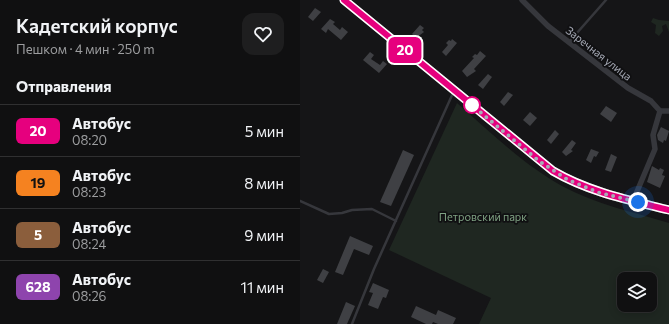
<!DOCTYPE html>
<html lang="ru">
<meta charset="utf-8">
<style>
:root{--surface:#101011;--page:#1e1e1f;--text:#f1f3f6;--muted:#9c9d9f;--line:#303031}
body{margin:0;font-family:Commissioner,sans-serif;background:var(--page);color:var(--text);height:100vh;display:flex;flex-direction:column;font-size:15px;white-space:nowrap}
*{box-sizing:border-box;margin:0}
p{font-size:13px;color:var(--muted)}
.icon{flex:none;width:22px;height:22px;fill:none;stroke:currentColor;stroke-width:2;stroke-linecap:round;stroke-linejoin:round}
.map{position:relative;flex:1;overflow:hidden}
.sheet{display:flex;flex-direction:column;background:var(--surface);width:300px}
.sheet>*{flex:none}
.badge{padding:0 8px;border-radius:6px;font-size:14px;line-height:26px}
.fabs{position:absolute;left:317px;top:272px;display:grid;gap:8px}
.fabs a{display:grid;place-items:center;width:40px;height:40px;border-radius:8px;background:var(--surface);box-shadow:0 2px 10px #0003,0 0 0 1px var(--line);font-size:20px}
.you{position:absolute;width:20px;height:20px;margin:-10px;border:3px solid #fff;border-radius:50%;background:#1a73e8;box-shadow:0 0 0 6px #1a73e833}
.map>.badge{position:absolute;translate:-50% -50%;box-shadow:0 0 0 2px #fff}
h2{padding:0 16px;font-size:15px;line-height:36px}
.round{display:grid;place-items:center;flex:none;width:42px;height:42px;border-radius:12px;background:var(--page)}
.head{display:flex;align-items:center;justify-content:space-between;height:68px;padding:0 16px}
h1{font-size:19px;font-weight:600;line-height:30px}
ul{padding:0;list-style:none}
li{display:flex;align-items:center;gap:12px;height:52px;padding:0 16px;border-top:1px solid var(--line)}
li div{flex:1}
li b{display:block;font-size:15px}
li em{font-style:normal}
li .badge{min-width:44px;font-weight:700;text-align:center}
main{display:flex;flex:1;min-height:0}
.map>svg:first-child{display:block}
.green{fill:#1f2721;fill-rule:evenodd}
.building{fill:#3f4044}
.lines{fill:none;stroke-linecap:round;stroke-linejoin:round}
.service{stroke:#36373c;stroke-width:2.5}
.minor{stroke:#36373c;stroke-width:5.5}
.primary{stroke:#52545b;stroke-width:9}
.line-casing{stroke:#fff;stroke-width:9}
.line{stroke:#e6007e;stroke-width:6}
.walk{stroke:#a7abb7;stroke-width:4;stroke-dasharray:0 7.2}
.stop-dot{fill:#fff;stroke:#e6007e;stroke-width:2}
.labels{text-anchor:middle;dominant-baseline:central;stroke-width:3.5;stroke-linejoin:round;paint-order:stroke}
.street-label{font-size:11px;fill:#a7abb7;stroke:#101012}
.park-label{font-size:11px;fill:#7fa283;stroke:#101012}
</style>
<main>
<section class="sheet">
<div class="head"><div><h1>Кадетский корпус</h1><p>Пешком · 4 мин · 250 m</p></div><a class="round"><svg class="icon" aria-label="heart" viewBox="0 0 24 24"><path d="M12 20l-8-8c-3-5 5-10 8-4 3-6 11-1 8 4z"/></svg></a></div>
<h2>Отправления</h2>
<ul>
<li><span class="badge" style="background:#e6007e;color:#fff">20</span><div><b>Автобус</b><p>08:20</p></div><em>5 мин</em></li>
<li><span class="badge" style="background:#f58220;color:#111">19</span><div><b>Автобус</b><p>08:23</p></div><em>8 мин</em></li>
<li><span class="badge" style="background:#8b5e3c;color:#fff">5</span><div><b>Автобус</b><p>08:24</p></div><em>9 мин</em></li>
<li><span class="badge" style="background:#8e44ad;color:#fff">628</span><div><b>Автобус</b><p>08:26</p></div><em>11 мин</em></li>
</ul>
</section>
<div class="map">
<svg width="369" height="324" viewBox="0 0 369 324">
<rect width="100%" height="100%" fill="#151517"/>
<g class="green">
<path d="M353 18 359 20 369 21V32L366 24 362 26 363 31 359 36 355 33 356 25 351 22Z"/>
<path d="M157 103C189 131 225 166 262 186 295 204 333 212 369 223V324H179L191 298 89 250ZM324 279H350V305H324Z"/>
</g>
<g class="building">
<path d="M15 8 21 12 13 21 8 17Z"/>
<path d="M30 19 35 22 33 24 40 30 42 27 48 32 41 40 28 29 26 33 21 29Z"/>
<path d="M120 25 124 28 122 30 124 32 116 38 112 34Z"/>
<path d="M152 39 157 43 146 56 142 52 148 45 146 43 149 40 151 41Z"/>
<path d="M180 51 186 56 174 69 176 71 167 77 162 71 174 58 172 57 175 54 177 55Z"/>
<path d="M70 52 74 55 71 59 80 65 83 61 87 64 79 73 63 60Z"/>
<path d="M188 74 192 77 183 89 178 85Z"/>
<path d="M208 92 213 95 204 106 200 102Z"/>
<path d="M306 106 317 113 311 122 300 114Z"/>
<path d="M230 112 237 118 230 126 223 120Z"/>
<path d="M361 127 369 131 366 141 364 140 363 143 358 140 357 135Z"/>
<path d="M255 130 259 134 251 144 247 140Z"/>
<path d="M272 140 276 143 271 150 273 151 266 156 262 152Z"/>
<path d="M291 149 299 152 296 157 294 156 291 163 286 160Z"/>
<path d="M103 150 114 155 91 206 80 202Z"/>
<path d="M311 154 317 157 311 172 305 170Z"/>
<path d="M352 166 359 170 360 168 364 170 362 175 365 176 360 188 347 182Z"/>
<path d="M50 236 73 246 69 255 54 249 43 275 35 272Z"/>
<path d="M23 269 29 272 23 283 17 280Z"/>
<path d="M73 283 89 290 86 298 83 297 78 309 68 305 73 293 69 292Z"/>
<path d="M46 302 55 306 47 324H37Z"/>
<path d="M116 306 136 315 138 310 156 318 153 324H138L133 322 132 324H126L111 317Z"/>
</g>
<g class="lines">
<g class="service">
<path d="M269 42 306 0"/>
<path d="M0 201 29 214 42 213 52 210 72 209 96 221"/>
<path d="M52 324 74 269 153 93"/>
</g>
<g class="minor">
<path d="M222 0 248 26 328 88 351 101 360 111H369"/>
<path d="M333 201 355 149 353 135 360 111"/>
</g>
<path class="primary" d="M44 0 253 171C289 192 329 200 369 210"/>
</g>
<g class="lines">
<defs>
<path id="line" d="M44 0 253 171C289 192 329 200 369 210"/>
</defs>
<use href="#line" class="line-casing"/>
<use href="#line" class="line"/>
<path class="walk" d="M172 105 168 102 239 161 268 180 300 193 338 202"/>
</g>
<circle class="stop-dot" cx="172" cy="105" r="8"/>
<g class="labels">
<g class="street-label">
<text transform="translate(299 53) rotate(38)">Заречная улица</text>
</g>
<g class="park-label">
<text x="183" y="216">Петровский парк</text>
</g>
</g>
</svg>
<div class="fabs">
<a><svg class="icon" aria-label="layers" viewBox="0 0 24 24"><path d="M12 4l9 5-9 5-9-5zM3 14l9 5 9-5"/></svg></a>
</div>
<div class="you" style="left:338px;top:202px"></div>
<b class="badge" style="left:105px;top:50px;background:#e6007e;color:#fff">20</b>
</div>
</main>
